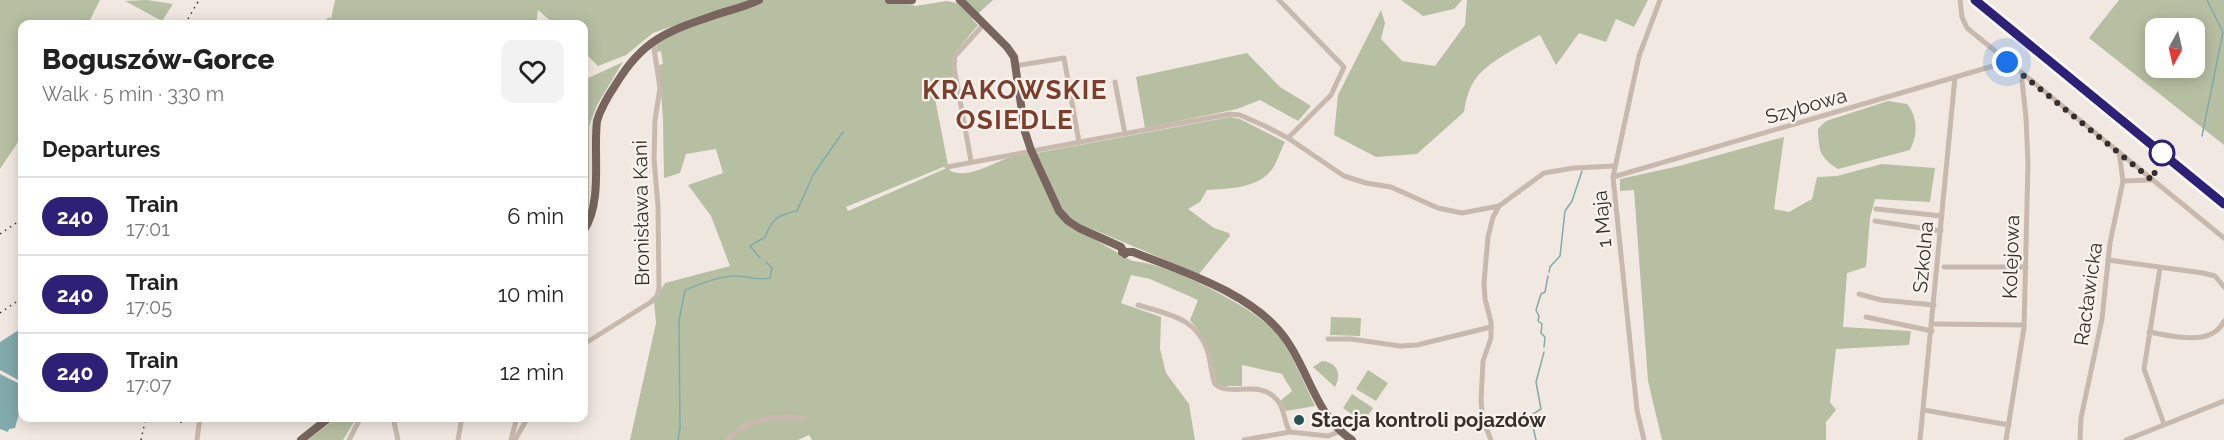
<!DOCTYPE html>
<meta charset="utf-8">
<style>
:root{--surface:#fff;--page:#f2f2f2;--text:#222;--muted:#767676;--line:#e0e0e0}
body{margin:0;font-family:Raleway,sans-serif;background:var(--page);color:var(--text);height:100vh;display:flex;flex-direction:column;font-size:22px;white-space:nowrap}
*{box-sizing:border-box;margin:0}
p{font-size:20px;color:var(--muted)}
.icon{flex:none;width:33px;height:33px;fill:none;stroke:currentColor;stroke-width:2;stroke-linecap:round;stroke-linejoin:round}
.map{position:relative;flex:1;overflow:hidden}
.side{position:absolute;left:18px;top:20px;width:570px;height:402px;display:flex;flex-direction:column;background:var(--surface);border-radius:12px;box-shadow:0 3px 15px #0003}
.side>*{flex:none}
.badge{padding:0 12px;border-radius:20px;font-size:21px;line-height:39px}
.needle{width:39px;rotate:188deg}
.fabs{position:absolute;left:2145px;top:18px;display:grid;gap:12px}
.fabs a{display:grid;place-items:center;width:60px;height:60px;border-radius:12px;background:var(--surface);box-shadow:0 3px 15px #0003;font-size:30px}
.you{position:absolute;width:30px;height:30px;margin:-15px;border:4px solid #fff;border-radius:50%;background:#1a73e8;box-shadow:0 0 0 9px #1a73e833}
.map>.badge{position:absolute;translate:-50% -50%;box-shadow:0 0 0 3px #fff}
h2{padding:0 24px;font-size:22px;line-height:54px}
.round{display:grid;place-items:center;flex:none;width:63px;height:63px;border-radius:12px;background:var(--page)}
.summary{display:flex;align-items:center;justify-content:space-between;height:102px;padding:0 24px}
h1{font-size:28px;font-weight:800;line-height:45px}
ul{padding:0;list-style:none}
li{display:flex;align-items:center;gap:18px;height:78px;padding:0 24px;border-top:2px solid var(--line)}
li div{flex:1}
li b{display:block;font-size:22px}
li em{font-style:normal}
li .badge{min-width:66px;font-weight:700;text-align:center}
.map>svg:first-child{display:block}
.green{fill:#b6bfa2;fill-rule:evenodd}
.water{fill:#83aaab}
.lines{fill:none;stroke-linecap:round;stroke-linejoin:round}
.stream{stroke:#83aaab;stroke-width:1.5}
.minor{stroke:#c8b9ae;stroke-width:5}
.tertiary{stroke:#c8b9ae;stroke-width:6}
.primary{stroke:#78665e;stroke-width:8}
.rail{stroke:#372f2b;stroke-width:1.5;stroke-dasharray:1.5 4.5;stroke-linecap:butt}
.line-casing{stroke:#fff;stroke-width:14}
.line{stroke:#2e2076;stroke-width:9}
.walk{stroke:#372f2b;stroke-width:6;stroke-dasharray:0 10.8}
.stop-dot{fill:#fff;stroke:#2e2076;stroke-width:3}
.poi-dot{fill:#255355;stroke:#f9f3ed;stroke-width:2}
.labels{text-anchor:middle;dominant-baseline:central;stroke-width:4.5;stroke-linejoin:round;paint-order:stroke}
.street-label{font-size:20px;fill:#372f2b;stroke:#f9f3ed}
.poi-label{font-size:20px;font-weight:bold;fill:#372f2b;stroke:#f9f3ed;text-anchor:start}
.district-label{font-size:26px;font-weight:bold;letter-spacing:1.5px;fill:#7e3e2d;stroke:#f9f3ed}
</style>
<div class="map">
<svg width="2224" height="440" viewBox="0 0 2224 440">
<rect width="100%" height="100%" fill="#f1e9e1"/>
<g class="green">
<path d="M0 0H100L88 24H22V136L0 169Z"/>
<path d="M147 0 173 4 162 21 125 1Z"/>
<path d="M335 0H750L653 33 626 55 598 66 584 52V24H554L538 10 536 24H330Z"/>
<path d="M763 0H884C894 5 908 1 915 6L947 1 956 3 959 0H993L972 19 978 25 953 55 954 76 933 88 948 165 846 207 848 211 947 168C966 186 1004 153 1028 153L1066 223 1132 261C1165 262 1255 307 1276 333 1293 354 1303 381 1315 406L1286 411 1280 401 1292 391 1282 374 1242 365V386H1222L1217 384C1211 358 1208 340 1190 320L1198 300 1150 279 1131 275 1121 303 1161 317 1160 349 1166 373 1189 404 1195 440H812L809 435 798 440H630L656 323 654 301 665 283 730 266 711 216 688 185 723 173 716 149 686 154 680 173 664 178 663 120 659 65 663 64 661 51 657 52 656 43 659 40Z"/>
<path d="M1401 0H1462L1454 9 1423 16Z"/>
<path d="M1467 0H1648L1634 27 1616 19 1606 42 1579 33 1556 65 1540 35C1523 44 1488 62 1477 77 1469 87 1466 99 1464 112L1417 154 1376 157 1334 135 1338 95 1381 10 1385 23 1381 39 1402 61 1435 66 1465 25Z"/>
<path d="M2119 0H2224V145L2089 38ZM2156 28H2194V68H2156Z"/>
<path d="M1247 53 1280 87 1311 106 1298 121 1260 100 1237 109 1145 128 1136 77Z"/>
<path d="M623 62 597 105 589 126V207L584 204V80Z"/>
<path d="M1888 101 1907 104C1918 117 1918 135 1910 150L1838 169C1819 157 1819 151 1818 129L1826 121Z"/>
<path d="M1230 117 1240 119 1285 142C1280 151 1277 164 1270 172 1256 188 1227 189 1207 190L1200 202 1188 209 1214 228 1229 233 1230 236 1199 274 1071 220 1062 208 1037 153Z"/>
<path d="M1784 137 1774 209 1789 212 1812 199 1817 177 1837 176 1882 164 1935 168 1930 202 1875 199 1870 218 1866 267 1847 273 1843 327 1911 331 1909 345 1836 349 1830 402 1836 410 1826 422V440H1662L1648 381 1634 190 1620 191V179L1679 166Z"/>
<path d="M1331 317 1361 318 1360 336 1330 335Z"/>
<path d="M1322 361C1337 362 1342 374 1335 387L1313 367Z"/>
<path d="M1368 370 1388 383 1376 401 1356 389Z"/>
<path d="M1352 394 1373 408 1363 422 1343 408Z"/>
<path d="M338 417H357L343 440H308Z"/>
</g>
<g class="water">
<path d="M22 328V382L0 370V342Z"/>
<path d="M0 374 22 385V402L15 428 9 429 8 432 0 429Z"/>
</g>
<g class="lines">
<g class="stream">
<path d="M2202 136 2223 32 2207 0"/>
<path d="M760 258 750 246 765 237C772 219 777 215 797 211L813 175 843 132"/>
<path d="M1549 272 1550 267 1560 256 1565 211 1572 201 1582 171"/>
<path d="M1544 347 1545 337 1541 333 1542 324 1538 321 1539 316 1536 310 1541 294 1545 292 1548 276"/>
<path d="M678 440 680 428 679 321 685 290C701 284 719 276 736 276 748 276 759 281 770 278L772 268 766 262"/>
<path d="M1536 440 1533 427 1525 425 1522 421 1541 409 1536 382 1544 352"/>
</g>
<g class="minor">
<path d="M1279 0 1344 67 1331 95 1288 138"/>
<path d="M1960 0 1962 17 1967 28 2224 238"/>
<path d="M328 24 329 20"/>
<path d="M1015 66 1064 58 1079 142"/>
<path d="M1115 82 1125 134"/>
<path d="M971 161 954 67 955 56 984 24"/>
<path d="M947 167 1230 114 1240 115 1265 126 1288 138 1344 176 1366 183 1391 187 1438 208 1462 213 1499 206"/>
<path d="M1613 177 2007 62"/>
<path d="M2123 181 2151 180"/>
<path d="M1876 209 1942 216"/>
<path d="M1875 221 1941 231"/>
<path d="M2108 260 2203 273 2215 276 2224 287"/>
<path d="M1944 267H2026"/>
<path d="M2160 268 2144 369 2164 424"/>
<path d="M1859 294 1881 300 1934 305"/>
<path d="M1138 305C1170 315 1196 317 1208 352 1211 363 1211 374 1215 384 1232 398 1260 378 1278 401 1285 410 1284 423 1290 432"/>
<path d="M1866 317 1932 331"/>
<path d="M1932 324 2024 325"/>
<path d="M2149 332C2172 336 2212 347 2224 321"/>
<path d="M1328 339H1351L1400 346 1417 345 1491 327"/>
<path d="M584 344 651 302 657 296 659 288 658 206 654 159 655 120 660 88 653 42"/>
<path d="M1924 410 2009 425"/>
<path d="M393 417 398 440"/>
<path d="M197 440 200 417"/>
<path d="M349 440 361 417"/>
<path d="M458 440 462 417"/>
<path d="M511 440 517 417"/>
<path d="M515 440 528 417"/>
<path d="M1244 440 1290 432 1328 436 1341 431"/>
<path d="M1491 440 1483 420 1481 401 1483 361 1491 338V322L1485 299 1484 283 1488 237 1493 217 1499 206 1544 173 1574 168 1615 166"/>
<path d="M1644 440 1637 410 1613 177 1639 56 1660 0"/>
<path d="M1920 440 1955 77"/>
<path d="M2006 440 2024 328 2028 164 2026 117 2022 81 2023 74"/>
<path d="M2080 440 2081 418 2102 319 2110 243 2123 181 2119 152"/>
<path d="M2126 440 2224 401"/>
</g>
<path class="tertiary" d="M726 440C748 419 775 414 805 419"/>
<g class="primary">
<path d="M889 0H912"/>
<path d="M960 0 1007 47 1014 57 1025 132 1031 150 1059 211 1068 221 1079 228 1121 247 1125 254"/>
<path d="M584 230C603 201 593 154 597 121 601 107 608 96 616 84 643 39 668 31 715 15 730 10 745 7 759 0"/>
<path d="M1122 252H1133C1182 271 1257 295 1287 341 1310 374 1316 416 1352 440"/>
<path d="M301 440 330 417"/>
</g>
<g class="rail">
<path d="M1969 0 2224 208"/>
<path d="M185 24 199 0"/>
<path d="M0 234 22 219"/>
<path d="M0 313 22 298"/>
<path d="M181 423V417"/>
<path d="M141 440 146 417"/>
</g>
</g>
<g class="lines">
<defs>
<path id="line" d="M1975 0 2224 204"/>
</defs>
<use href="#line" class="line-casing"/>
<use href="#line" class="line"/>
<path class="walk" d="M2007 62 2152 180 2162 153"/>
</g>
<circle class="stop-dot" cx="2162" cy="153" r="12"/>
<circle class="poi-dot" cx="1299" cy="420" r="6"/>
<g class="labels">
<g class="street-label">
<text transform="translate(1806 106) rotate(-16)">Szybowa</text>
<text transform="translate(641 213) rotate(-91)">Bronisława Kani</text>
<text transform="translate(1602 219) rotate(-95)">1 Maja</text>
<text transform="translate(1923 257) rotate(-85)">Szkolna</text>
<text transform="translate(2011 257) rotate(-88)">Kolejowa</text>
<text transform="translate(2088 294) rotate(-82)">Racławicka</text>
</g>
<g class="poi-label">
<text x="1311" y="420">Stacja kontroli pojazdów</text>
</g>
<g class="district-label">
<text x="1015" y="90">KRAKOWSKIE<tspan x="1015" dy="30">OSIEDLE</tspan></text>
</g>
</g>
</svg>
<div class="fabs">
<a><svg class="needle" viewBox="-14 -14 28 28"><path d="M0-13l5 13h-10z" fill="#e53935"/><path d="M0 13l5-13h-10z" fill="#767676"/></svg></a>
</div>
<div class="you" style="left:2007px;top:62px"></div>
<section class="side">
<div class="summary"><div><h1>Boguszów-Gorce</h1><p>Walk · 5 min · 330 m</p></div><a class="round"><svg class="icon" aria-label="heart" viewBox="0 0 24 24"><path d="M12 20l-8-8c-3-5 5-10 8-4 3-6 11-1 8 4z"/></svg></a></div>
<h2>Departures</h2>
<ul>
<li><span class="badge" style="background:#2e2076;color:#fff">240</span><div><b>Train</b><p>17:01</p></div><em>6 min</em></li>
<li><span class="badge" style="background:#2e2076;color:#fff">240</span><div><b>Train</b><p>17:05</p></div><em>10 min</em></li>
<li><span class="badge" style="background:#2e2076;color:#fff">240</span><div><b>Train</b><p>17:07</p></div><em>12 min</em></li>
</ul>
</section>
</div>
